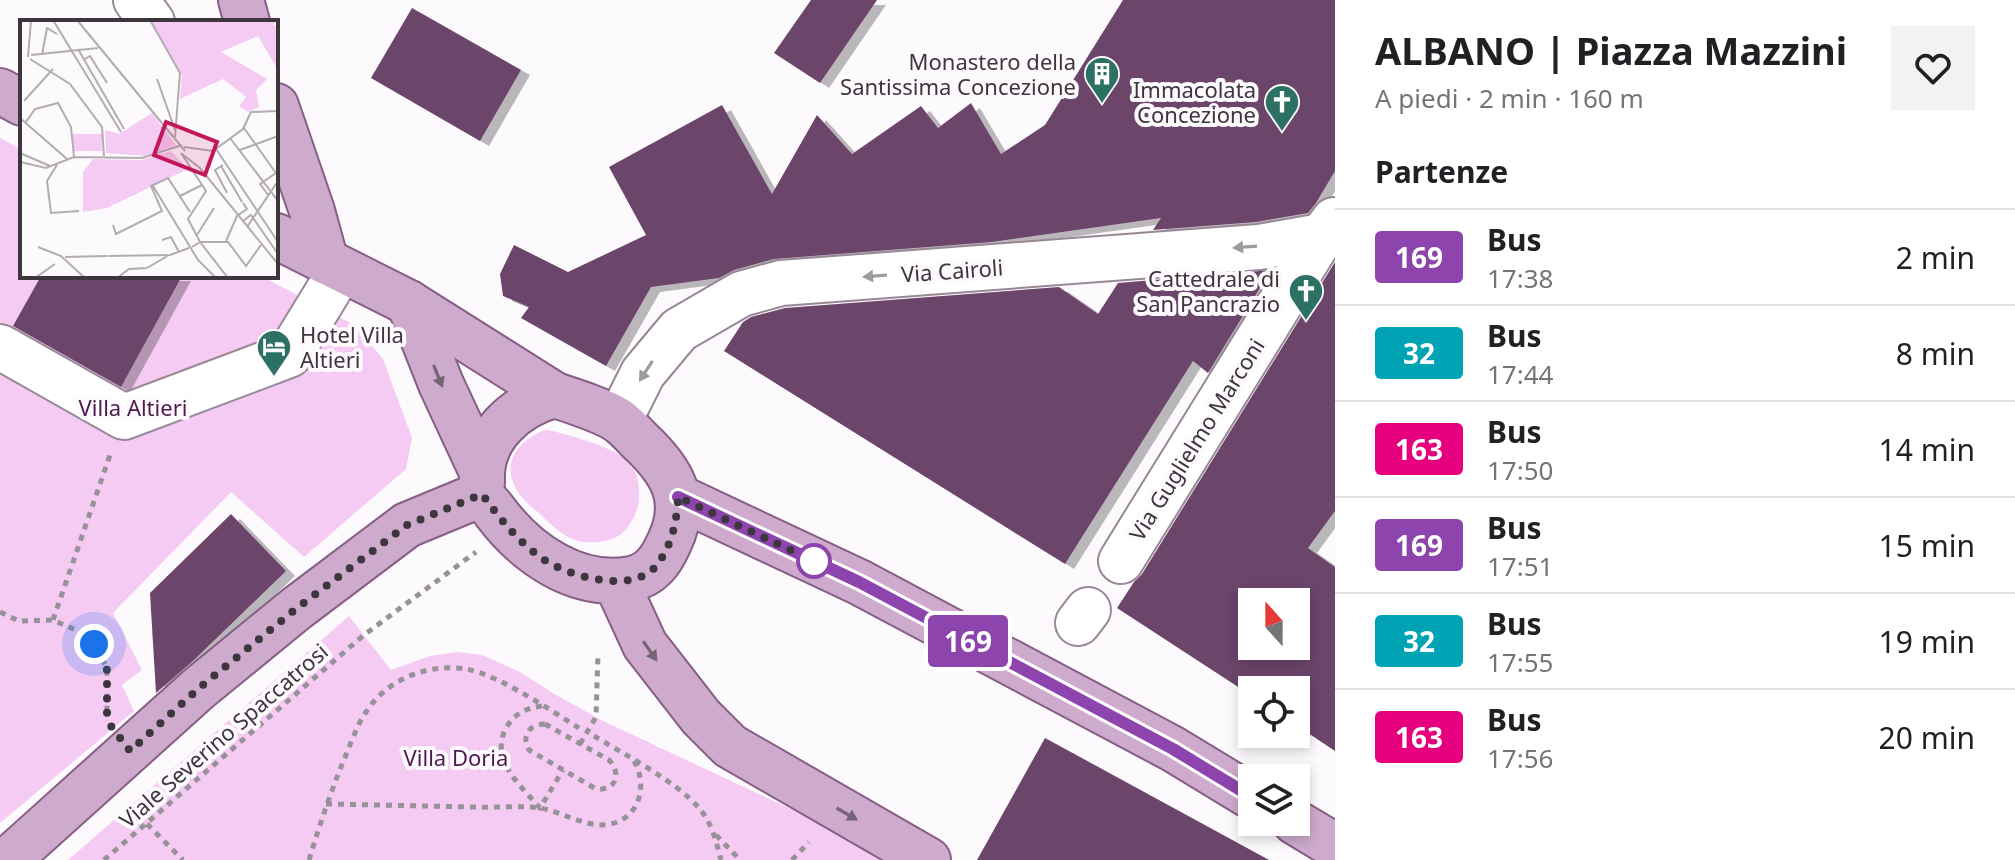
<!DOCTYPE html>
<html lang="it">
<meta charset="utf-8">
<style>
:root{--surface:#fff;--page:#f2f2f2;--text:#202124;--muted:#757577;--line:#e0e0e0}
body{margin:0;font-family:"Noto Sans",sans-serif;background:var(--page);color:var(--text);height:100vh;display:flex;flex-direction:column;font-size:30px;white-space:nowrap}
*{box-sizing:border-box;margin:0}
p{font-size:26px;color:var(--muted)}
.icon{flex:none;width:44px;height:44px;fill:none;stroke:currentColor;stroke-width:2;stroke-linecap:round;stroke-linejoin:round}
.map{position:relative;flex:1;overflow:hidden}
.side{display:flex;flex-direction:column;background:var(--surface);width:680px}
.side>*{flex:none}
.badge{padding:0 16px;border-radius:6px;font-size:28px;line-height:52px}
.needle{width:52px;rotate:339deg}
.controls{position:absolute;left:1238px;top:588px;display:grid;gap:16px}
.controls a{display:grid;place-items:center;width:72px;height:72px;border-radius:0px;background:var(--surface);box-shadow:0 4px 12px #0003;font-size:40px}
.you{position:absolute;width:40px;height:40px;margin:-20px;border:6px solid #fff;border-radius:50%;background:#1a73e8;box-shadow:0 0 0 12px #1a73e833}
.map>.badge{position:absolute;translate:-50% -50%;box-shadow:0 0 0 4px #fff}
h2{padding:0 40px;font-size:30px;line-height:72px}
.round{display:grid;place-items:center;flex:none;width:84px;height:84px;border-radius:0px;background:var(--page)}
.headline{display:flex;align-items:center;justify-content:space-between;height:136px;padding:0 40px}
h1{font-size:38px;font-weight:700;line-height:60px}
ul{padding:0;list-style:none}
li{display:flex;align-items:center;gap:24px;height:96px;padding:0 40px;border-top:2px solid var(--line)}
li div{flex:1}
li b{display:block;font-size:30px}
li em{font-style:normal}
li .badge{min-width:88px;font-weight:700;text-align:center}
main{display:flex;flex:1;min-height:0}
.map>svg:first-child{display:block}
.green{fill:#f5cbf3}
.building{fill:#6c446a;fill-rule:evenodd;filter:url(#shadow)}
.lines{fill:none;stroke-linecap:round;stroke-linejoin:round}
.minor-casing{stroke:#978896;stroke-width:48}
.major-casing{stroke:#865e84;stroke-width:48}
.path{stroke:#979297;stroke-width:5;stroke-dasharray:6 6;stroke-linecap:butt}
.minor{stroke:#fff;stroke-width:44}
.major{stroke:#ceabcd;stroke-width:44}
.oneway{fill:#9e9a9e}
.oneway2{fill:#776577}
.line-casing{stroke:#fff;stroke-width:18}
.line{stroke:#8e44ad;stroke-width:12}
.walk{stroke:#3d363d;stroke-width:8;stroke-dasharray:0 14.4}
.stop-dot{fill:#fff;stroke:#8e44ad;stroke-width:4}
.labels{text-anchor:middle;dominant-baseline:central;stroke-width:8;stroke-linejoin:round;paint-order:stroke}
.poi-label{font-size:22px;fill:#3d363d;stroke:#fdfafd;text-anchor:end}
.street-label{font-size:22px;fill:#3d363d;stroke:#fdfafd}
.park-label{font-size:22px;fill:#4e194e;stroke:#fdfafd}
.inset-road{fill:none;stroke:#b0acb0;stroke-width:2}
.view{fill:#c2185b;fill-opacity:0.15;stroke:#c2185b;stroke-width:4}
.inset-edge{fill:none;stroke:#3d363d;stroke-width:4}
</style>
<main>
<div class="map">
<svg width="1335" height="860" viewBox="0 0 1335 860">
<defs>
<filter id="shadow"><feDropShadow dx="9" dy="5" stdDeviation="0" flood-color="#0004"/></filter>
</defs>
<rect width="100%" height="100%" fill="#fdfafd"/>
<g class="green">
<path d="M0 138 22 150V276H261L356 326 383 359 412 438 406 469 304 557 231 492 113 613 142 670 122 685 134 711 0 823Z"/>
<path d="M545 430C560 431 608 447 620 455 625 459 633 468 636 474 639 481 639 490 639 498 639 511 630 527 620 535 609 542 591 544 578 541 563 537 550 524 539 513 533 508 526 503 521 496 499 468 514 442 545 430Z"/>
<path d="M349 616 391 670 430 656 458 652 482 655 520 672 556 695 603 721 825 825 890 860H68Z"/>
</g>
<g class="building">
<path d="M811 0H877L820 83 774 53Z"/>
<path d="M1123 0H1335V171L1316 203 1308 213 1256 222 1153 230 1161 218 992 242 774 259 734 270 719 278 651 287 606 366 521 318 529 307 503 296 500 274 514 245 568 272 646 235 609 167 722 105 772 194 817 115 852 154 921 106 938 128 971 103 1001 154 1045 125Z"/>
<path d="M412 8 521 70 480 141 371 78Z"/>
<path d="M1335 262V511L1308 548 1335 567V751L1296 725V690H1252V696L1117 608 1134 582 1142 574ZM1252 602H1296V646H1252Z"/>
<path d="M1271 270 1208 373 1193 361 1065 564 724 351 743 322 751 317 785 308 1059 287 1098 314 1118 283Z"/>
<path d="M41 276H182L121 387 13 326Z"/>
<path d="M231 514 286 571 194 660 156 693 150 593Z"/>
<path d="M1045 738 1269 860H977Z"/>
</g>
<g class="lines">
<defs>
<g id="minor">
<path d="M136 0 152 22"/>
<path d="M0 347 124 417 289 355 341 270"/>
<path d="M619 421 643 373 679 330 741 294 781 283 1259 247 1322 236"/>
<path d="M1121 561 1322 236 1334 220"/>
<path d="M1078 623 1088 610"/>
</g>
<g id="major">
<path d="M241 0 247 22"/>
<path d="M0 91 22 103"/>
<path d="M276 106 312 211 326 262"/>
<path d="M276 236 409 303 555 395"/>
<path d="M409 303 441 384 481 470"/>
<path d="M555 395C576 402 599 409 618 420 626 426 633 434 640 441 672 471 690 500 669 543 661 561 651 575 631 579 577 589 527 554 496 513 492 507 484 500 482 493 481 489 482 485 482 480 480 437 516 405 555 395Z"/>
<path d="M678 497 859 582 1173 749 1252 797"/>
<path d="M616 582 645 645 701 717 730 746 928 860"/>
<path d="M1295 822 1335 846"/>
<path d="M8 860 198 689 297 608 407 525 482 494"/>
</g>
</defs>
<use href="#minor" class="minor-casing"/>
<use href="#major" class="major-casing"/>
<g class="path">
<path d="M0 612 19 621 53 620 78 631 94 644 102 657 107 670V713"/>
<path d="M53 620 110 455"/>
<path d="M542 706C526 708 514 714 506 728 489 760 522 787 540 808L563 770"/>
<path d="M545 724 609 760C622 774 616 791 596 789L529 750C521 736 529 724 545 724Z"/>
<path d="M594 736C624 754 677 782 699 808 712 823 716 841 721 860"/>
<path d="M580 744 596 717 598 653"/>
<path d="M326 804C375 805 424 806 473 807 495 808 518 805 540 808 563 812 588 829 611 824 640 817 648 785 634 761"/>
<path d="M147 824 183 860"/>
<path d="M716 835 740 860"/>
<path d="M104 860 364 635 476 552"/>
<path d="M309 860C319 827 330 794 343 762 350 746 356 727 366 712 387 679 428 663 466 669 499 675 550 710 579 728"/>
<path d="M792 860 809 842"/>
</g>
<use href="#minor" class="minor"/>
<use href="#major" class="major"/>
</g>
<defs><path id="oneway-solid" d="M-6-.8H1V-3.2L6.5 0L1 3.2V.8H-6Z" transform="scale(2)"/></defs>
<g class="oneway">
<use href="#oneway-solid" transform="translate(1245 247) rotate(176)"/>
<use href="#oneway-solid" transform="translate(875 276) rotate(176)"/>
<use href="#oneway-solid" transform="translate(646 371) rotate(123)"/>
</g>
<g class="oneway2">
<use href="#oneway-solid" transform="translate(438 376) rotate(68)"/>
<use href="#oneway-solid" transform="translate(650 651) rotate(55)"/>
<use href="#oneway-solid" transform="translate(847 814) rotate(30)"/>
</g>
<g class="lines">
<defs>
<path id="line" d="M678 497 859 582 1173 749 1252 797"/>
</defs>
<use href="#line" class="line-casing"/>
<use href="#line" class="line"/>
<path class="walk" d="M94 644 102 657 107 670V714L111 726 130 751 198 689 297 608 407 525 482 494C501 520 519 543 546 561 572 577 633 594 656 566 672 546 677 521 678 497L814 561"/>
</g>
<defs>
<symbol id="building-pin" viewBox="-11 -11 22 30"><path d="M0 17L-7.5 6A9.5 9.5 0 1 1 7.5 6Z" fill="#2d7164" stroke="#fdfafd"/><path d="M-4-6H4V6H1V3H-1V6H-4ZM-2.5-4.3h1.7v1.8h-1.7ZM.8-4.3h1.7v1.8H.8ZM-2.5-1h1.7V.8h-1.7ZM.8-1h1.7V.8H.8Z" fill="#fff"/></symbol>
<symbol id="church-pin" viewBox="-11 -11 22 30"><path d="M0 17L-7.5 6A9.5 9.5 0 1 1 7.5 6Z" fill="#2d7164" stroke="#fdfafd"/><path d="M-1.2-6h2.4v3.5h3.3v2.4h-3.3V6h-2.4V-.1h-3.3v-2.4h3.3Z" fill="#fff"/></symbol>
<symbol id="hotel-pin" viewBox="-11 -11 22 30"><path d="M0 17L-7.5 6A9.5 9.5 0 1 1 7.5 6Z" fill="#2d7164" stroke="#fdfafd"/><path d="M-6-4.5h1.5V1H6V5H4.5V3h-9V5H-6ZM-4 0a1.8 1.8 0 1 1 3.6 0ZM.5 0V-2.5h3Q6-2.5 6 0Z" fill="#fff"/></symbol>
</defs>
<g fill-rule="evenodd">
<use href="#building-pin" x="1082" y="54" width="40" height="54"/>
<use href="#church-pin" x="1262" y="82" width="40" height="54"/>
<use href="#church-pin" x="1286" y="271" width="40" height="54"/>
<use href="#hotel-pin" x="254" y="327" width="40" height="54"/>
</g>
<circle class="stop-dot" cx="814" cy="561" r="16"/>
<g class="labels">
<g class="poi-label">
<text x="1076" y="61">Monastero della<tspan x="1076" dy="25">Santissima Concezione</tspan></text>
<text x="1256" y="89">Immacolata<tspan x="1256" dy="25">Concezione</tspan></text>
<text x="1280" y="278">Cattedrale di<tspan x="1280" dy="25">San Pancrazio</tspan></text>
<text x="300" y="334" text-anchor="start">Hotel Villa<tspan x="300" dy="25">Altieri</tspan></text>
</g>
<g class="street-label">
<text transform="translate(952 270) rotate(-4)">Via Cairoli</text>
<text transform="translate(1196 439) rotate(-58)">Via Guglielmo Marconi</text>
<text transform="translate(223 735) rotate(-41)">Viale Severino Spaccatrosi</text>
</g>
<g class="park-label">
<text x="133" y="407">Villa Altieri</text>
<text x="456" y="757">Villa Doria</text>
</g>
</g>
<g transform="translate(20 20)">
<rect width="258" height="258" fill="#fdfafd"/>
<path d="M131 0H258L253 5 258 6V50L238 16 201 32 247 59 236 70 239 87 228 92 219 86 226 77 203 59 160 79 162 55ZM132 93 156 125 126 136 86 133 85 110 99 114ZM53 114H82V131H53ZM151 131 168 149 87 188 63 192V152L73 139 121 140Z" fill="#f5cbf3"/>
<path class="inset-road" d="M33 0 101 112M57 0 165 131M130 0 160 53 155 117M58 29 104 109M11 35 78 28M22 35 27 8 37 14M8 37 11 0M10 39 50 64 82 107 84 136M63 40 70 36 87 63M137 59 155 110M4 81 33 49M0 98 47 139M6 102 15 89 38 83 51 107 54 137M224 108 258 156M210 118 258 181M164 127 193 131 223 109 231 92 258 91M196 129 258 222M220 130 258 116M0 133 30 146M161 133 186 171 168 199 180 222H208L226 246 241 225M162 134 180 148 258 244M0 142 26 148 54 137 122 138 162 125M37 145 27 161 31 193 59 191M203 145 195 150 207 173M201 146 222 182M133 166 178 240 196 258M160 176 182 165M249 176 240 164 256 153M223 201 231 195 258 234M93 205 96 214 142 191 131 166 148 158 170 192M227 207 258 161M177 215 194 188M142 220 151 217 159 232M206 221 217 196 227 189 223 183M18 227 41 236 65 258M172 227 180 222 208 258M88 236 150 235 169 228M45 237 87 236M127 248 149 235M15 258 35 244M97 258 109 249 127 248"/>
<path class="view" d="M146 102 197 122 185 155 134 135Z"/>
<rect width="258" height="258" class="inset-edge"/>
</g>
</svg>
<div class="controls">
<a><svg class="needle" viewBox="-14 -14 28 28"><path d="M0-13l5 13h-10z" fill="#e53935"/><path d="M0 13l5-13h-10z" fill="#757577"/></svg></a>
<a><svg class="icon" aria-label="locate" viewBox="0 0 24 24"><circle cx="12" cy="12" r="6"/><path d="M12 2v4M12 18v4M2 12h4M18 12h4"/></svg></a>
<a><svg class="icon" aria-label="layers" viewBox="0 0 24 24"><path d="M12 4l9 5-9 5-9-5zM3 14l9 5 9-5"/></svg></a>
</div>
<div class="you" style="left:94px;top:644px"></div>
<b class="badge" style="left:968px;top:641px;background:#8e44ad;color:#fff">169</b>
</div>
<section class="side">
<div class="headline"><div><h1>ALBANO | Piazza Mazzini</h1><p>A piedi · 2 min · 160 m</p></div><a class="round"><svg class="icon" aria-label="heart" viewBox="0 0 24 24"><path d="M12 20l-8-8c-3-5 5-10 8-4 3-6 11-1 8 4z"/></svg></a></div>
<h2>Partenze</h2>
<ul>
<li><span class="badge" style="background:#8e44ad;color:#fff">169</span><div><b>Bus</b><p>17:38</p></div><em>2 min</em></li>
<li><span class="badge" style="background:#00a3b4;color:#fff">32</span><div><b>Bus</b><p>17:44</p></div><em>8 min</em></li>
<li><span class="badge" style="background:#e6007e;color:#fff">163</span><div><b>Bus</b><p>17:50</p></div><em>14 min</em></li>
<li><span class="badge" style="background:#8e44ad;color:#fff">169</span><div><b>Bus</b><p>17:51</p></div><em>15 min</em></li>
<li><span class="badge" style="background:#00a3b4;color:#fff">32</span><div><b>Bus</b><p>17:55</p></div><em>19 min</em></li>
<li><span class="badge" style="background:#e6007e;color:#fff">163</span><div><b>Bus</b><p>17:56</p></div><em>20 min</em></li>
</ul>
</section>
</main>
